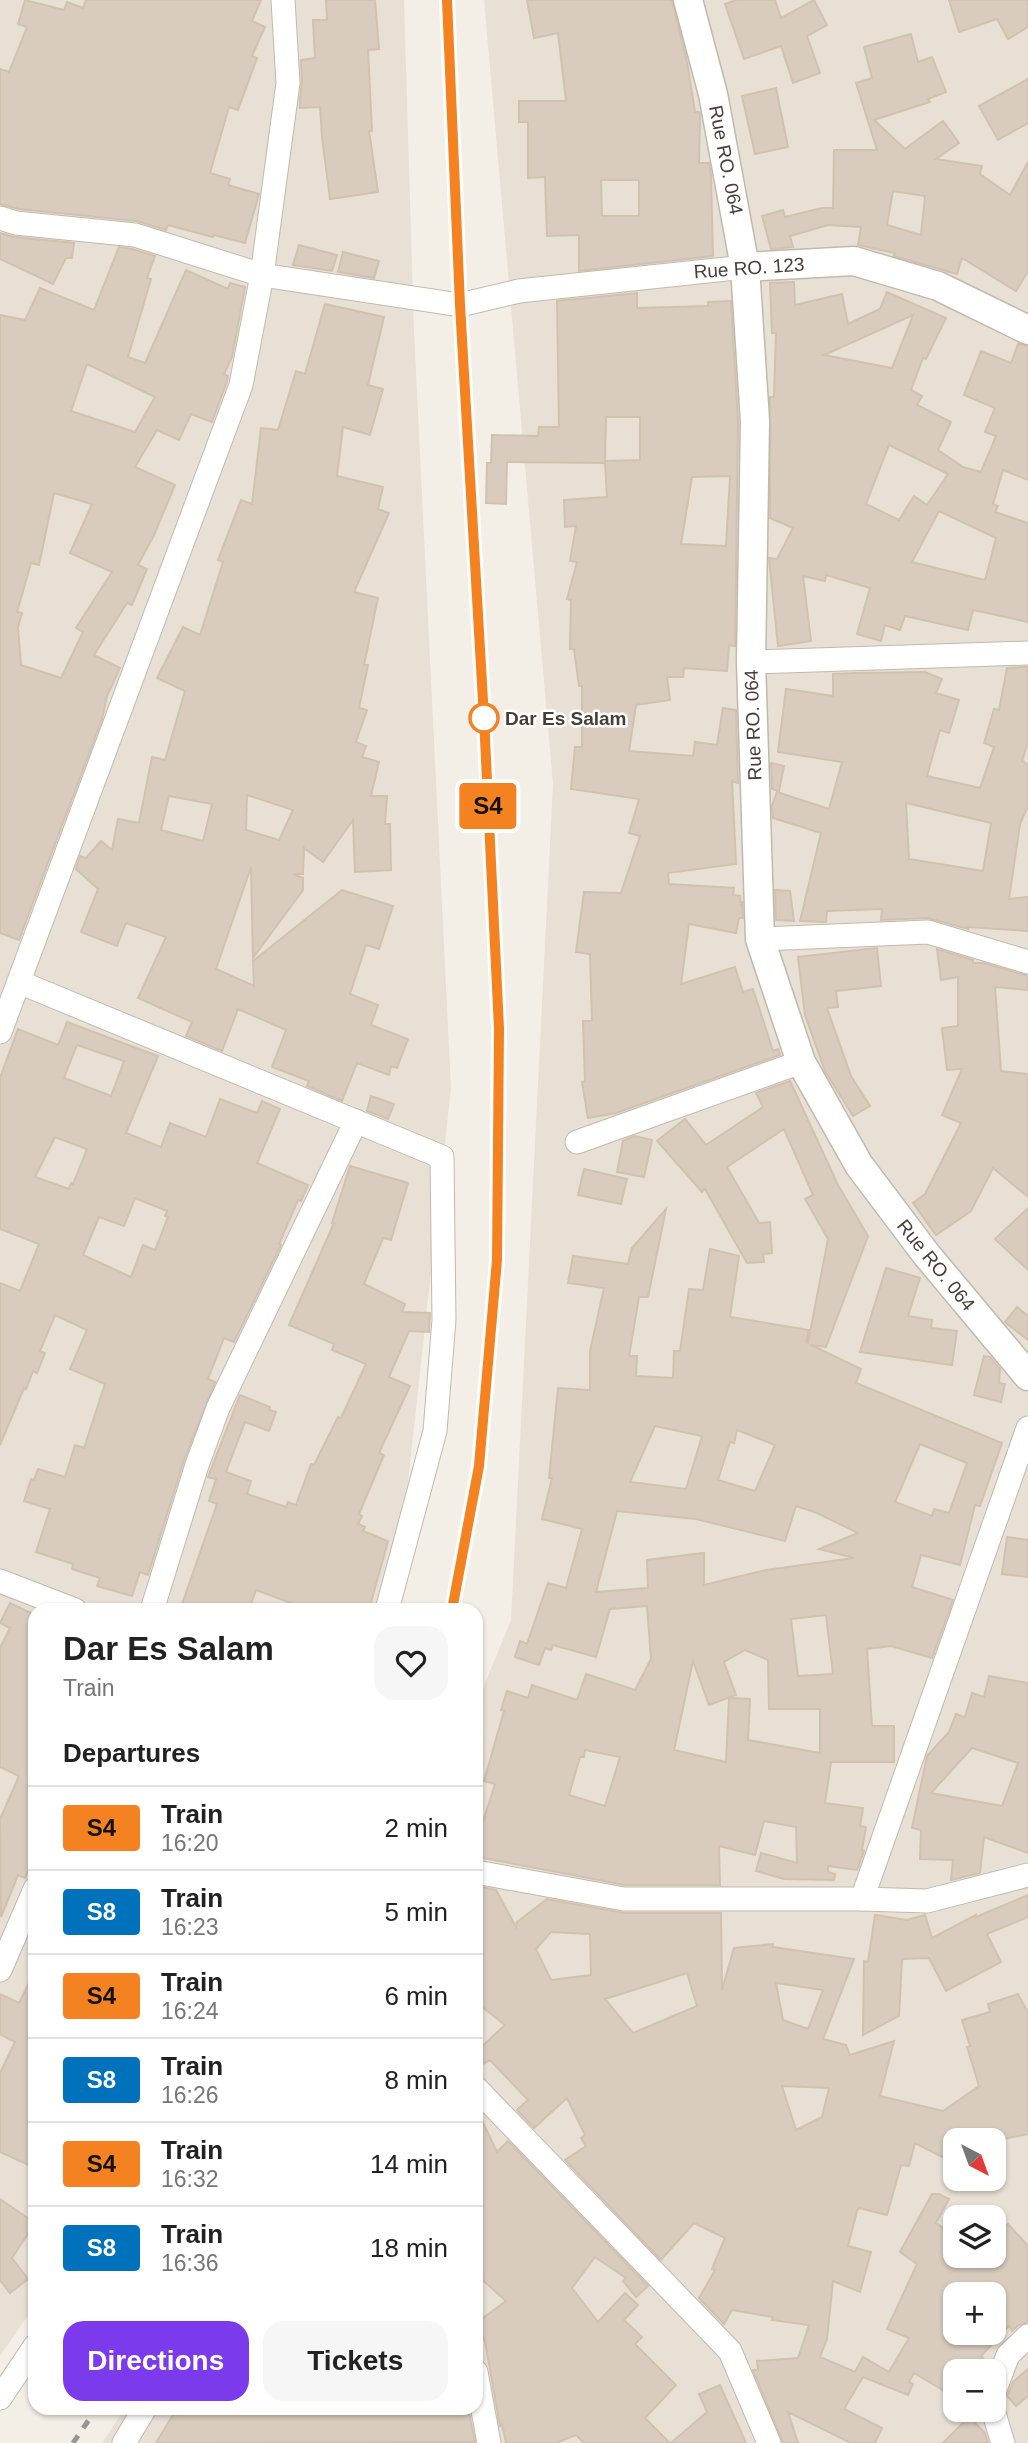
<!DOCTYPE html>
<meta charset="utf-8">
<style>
:root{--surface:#fff;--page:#f6f6f6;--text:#222;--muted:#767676;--line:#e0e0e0;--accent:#7c3aed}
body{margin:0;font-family:Helvetica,sans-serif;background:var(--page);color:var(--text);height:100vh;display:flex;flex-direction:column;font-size:26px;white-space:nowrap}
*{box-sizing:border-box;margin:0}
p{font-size:23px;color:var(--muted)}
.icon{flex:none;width:38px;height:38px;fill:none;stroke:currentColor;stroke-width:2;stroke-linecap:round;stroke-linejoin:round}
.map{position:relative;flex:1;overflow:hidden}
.drawer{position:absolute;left:28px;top:1603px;width:455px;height:812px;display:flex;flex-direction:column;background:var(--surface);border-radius:21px;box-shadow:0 2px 5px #0004}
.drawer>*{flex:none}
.badge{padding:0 14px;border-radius:5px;font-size:24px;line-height:46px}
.needle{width:46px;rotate:139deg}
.controls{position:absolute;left:943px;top:2128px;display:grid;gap:14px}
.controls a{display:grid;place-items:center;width:63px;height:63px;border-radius:14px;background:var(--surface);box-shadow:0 2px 5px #0004;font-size:35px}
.map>.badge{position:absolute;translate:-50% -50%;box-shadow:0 0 0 4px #fff}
h2{padding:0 35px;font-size:26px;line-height:63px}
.round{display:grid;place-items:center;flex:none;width:74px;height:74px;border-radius:21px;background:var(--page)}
.headline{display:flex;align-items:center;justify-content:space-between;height:119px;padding:0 35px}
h1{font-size:33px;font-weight:600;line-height:52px}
.primary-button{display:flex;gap:14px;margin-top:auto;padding:14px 35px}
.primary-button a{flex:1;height:80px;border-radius:21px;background:var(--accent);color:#fff;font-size:28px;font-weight:600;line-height:80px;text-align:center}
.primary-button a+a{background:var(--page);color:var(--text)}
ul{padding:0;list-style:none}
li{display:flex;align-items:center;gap:21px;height:84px;padding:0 35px;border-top:2px solid var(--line)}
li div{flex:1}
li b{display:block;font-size:26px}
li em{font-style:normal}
li .badge{min-width:77px;font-weight:700;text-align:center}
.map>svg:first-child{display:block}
.residential{fill:#e8e0d4;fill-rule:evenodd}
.building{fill:#d9ccbe;stroke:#d1c1ae;stroke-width:2;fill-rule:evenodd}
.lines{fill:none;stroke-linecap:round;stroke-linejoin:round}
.minor-casing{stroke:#c2b9ab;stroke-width:25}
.tertiary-casing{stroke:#c2b9ab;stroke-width:31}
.minor{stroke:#fff;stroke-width:23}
.tertiary{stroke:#fff;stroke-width:28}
.rail{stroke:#969696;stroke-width:5;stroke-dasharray:9 9;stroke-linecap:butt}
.line-casing{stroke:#fff;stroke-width:16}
.line{stroke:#f58220;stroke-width:10}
.stop-dot{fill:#fff;stroke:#f58220;stroke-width:3.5}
.labels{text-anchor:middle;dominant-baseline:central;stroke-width:5;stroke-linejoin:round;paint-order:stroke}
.street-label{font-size:19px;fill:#473e35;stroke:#fff}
.stop-label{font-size:19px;font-weight:bold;fill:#473e35;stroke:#fff;text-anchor:start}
</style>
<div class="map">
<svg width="1028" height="2443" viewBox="0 0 1028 2443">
<rect width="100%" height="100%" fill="#f4efe6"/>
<g class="residential">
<path d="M0 0H404L414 331 451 1088 401 1547 389 1610H35V2305L0 2356Z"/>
<path d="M484 0H1028V2443H102L125 2408H476V1705L511 1620 553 784ZM956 2140H994V2179H956ZM956 2217H994V2256H956ZM956 2294H994V2333H956ZM956 2371H994V2410H956Z"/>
</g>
<g class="building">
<path d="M25 0 64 10 67 2 83 8 86 0H261L252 21 265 27 252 56 257 58 238 110 229 107 210 173 230 179 228 185 259 194 245 243 214 235 213 237 168 225 166 230 137 221 19 209 0 204V69L9 72 27 27 18 24Z"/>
<path d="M326 0H375L379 49 368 50 372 131H369L378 192 330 199 322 137 320 107 300 108V100L302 82 301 60 315 58 313 20H327Z"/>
<path d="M527 0H672L687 62 695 112H699L700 114 699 163H709L711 175 713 256 579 271V235L547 236 545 177 528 178V122H519V101H566L558 33 534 38ZM601 180H639V216H602Z"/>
<path d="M737 0H775L781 18 814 0 827 25 807 36 820 73 793 83 781 46 744 59 725 4Z"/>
<path d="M949 0H1028V27L1008 39 997 19 959 32Z"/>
<path d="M911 34 918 62 932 57 946 92 928 99 930 102 874 120 905 149 943 121 959 143 936 159 982 166 980 174 1010 195 1028 162V271L1016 291 962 258 957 274 894 256 895 253 858 245 861 227 828 225 790 236 793 247 771 249 762 216 783 210 785 217 822 208H833L834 150H877L856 83 872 78 864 47ZM893 191 925 196 921 235 887 225Z"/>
<path d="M1028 79V123L998 140 979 106Z"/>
<path d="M776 88 788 147 755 154 742 96Z"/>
<path d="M0 233 14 237 74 243 72 258H66L53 284 0 259Z"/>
<path d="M299 245 337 255 332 271 293 265Z"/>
<path d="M119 247 132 249 155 256 147 278 151 279 128 357 145 363 186 270 228 289 230 283 245 287 232 357 224 374 228 376 227 381 212 422 191 414 179 440 157 430 135 467 175 485 154 535 138 565 147 569 132 605 127 603 94 655 120 668 107 696 102 719 19 940 0 933V315L25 320 40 288 94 310ZM87 364 155 397 135 432 71 411ZM54 493 92 504 70 553 112 572 76 628 83 632 61 678 21 665 18 627 22 613 17 612 31 563 39 565Z"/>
<path d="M343 252 379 261 374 278 338 272Z"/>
<path d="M794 282 795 305 842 294 848 324 880 309 887 292 946 318 926 359 923 358 911 390 922 396 917 405 951 422 938 450 963 467 981 472 996 436 985 432 995 408 964 395 981 351 1011 363 1018 344 1028 346V480L1003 470 993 504 998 506 995 512 1028 523V622L973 610 968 630 905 616 900 630 885 625 881 641 857 634 870 588 826 575 825 581 803 576 811 641 778 646 769 558 777 559 793 528 770 518V397H774L776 333H772L770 283ZM913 315 892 368 824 355ZM889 445 948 474 927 505 914 496 899 520 866 504ZM939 511 996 538 985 580 912 562Z"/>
<path d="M637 293V308L708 306V302L731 301 738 421 735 646 729 645 727 671 684 668 683 677H667L670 700 636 705 629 751 693 756 695 742 717 745 723 708 736 710 738 783 732 781 736 864 668 873 669 884 734 888 733 895 740 896 741 906 742 901 743 918H739L736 933 689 924 681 984 735 967 743 992 753 989 773 1051 778 1049 780 1055 616 1113 588 1118 582 1082H585L583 1021H592L590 954 576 952 584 892 621 893 640 836 629 833 639 799 571 789 575 747H582V686H579L574 649H570L571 600 567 599 577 562 570 561 576 526 565 527 564 500 607 497 605 463 507 462 506 504 486 503 487 463H491L492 435 538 436 539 427H559L557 301ZM606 417H640V460L605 461ZM730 476 726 546 681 544 692 477Z"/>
<path d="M325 304 384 317 368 385 383 389 370 435 343 427 337 476 383 487 378 509 389 513 354 592 378 598 364 665H368L359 708 367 710 356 742 366 746 362 757 379 762 371 796H387L385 824H390L391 870 355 872 353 820 323 862 304 848 303 874H293L303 878V890L253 958 251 867 216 969 254 986 253 961 342 890 393 906 379 949 366 945 350 994 378 1005 371 1025 408 1039 397 1068 391 1066 389 1075 357 1063 342 1101 307 1086 309 1081 272 1067 286 1030 238 1009 222 1051 186 1036 192 1022 138 998 166 937 126 923 117 946 81 932 98 889 76 869 80 856 86 858 101 841 112 850 118 819 139 823 152 757 165 760 185 691 157 678 183 627 200 635 223 562 218 560 241 500 252 504 261 428 278 430 296 371 305 374ZM247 795 293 810 279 840 246 830ZM169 796 212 804 203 841 161 830Z"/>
<path d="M1028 667V742L1022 761 1028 764V806L1020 824 1009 899 1028 897V931L967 927 968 929 928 918 881 920 882 909 827 911 826 922 800 921 821 833 773 818 772 806 777 792 829 809 842 762 778 752 786 689 833 696V674L855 673 925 672 942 679 936 693 959 700 949 733 940 730 927 776 980 788 994 747 984 743 994 709 999 710 1007 668ZM906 803 991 823 983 871 909 859Z"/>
<path d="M771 763 784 766 779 791 772 789Z"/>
<path d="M775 890 790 891 794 921 776 920Z"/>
<path d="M877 948 881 986 836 991 838 1007 827 1008 851 1076 870 1106 853 1116 825 1071 805 1015 798 957Z"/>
<path d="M937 949 973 960V963H984L1028 976V990L995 987 1001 1071 1028 1074V1197L993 1168 971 1211 936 1235 913 1203 925 1194 961 1123 942 1115 962 1069 947 1070 942 1028 958 1026V977L941 980Z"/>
<path d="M67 1022 158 1056 126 1133 161 1147 170 1123 206 1137 220 1099 257 1113 262 1101 280 1109 257 1163 308 1185 301 1201 298 1200 279 1244 281 1245 234 1342 224 1338 208 1379 215 1382 184 1460 148 1575 140 1572 132 1596 97 1586 100 1578 72 1569 73 1564 36 1552 50 1509 24 1501 31 1479 34 1480 38 1469 65 1477 75 1445 84 1448 105 1384 70 1369 87 1330 55 1315 40 1351 45 1353 37 1373 33 1371 26 1389 24 1388 0 1445V1283L20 1291 39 1244 0 1229V1078L18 1029 58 1045ZM77 1045 124 1061 111 1096 64 1078ZM55 1137 87 1149 73 1184 71 1183 69 1189 35 1177ZM135 1198 167 1211 165 1216 168 1217 155 1250 143 1245 131 1277 83 1255 99 1217 124 1226Z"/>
<path d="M790 1081 838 1185 868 1236 826 1347 811 1345 861 1369 856 1383 1002 1443 980 1506 975 1505 960 1565 921 1555 912 1587 953 1600 932 1658 891 1646 867 1649 872 1726H894V1762H831L825 1803 863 1808 860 1826 866 1827 862 1850 864 1851 857 1870 828 1866V1872L835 1874 834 1880 784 1879 756 1871 761 1853 797 1863 796 1827 764 1821 755 1855 719 1846 720 1885H625L478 1857 476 1858V1830L480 1831 495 1784 484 1781 504 1711 501 1710 507 1691 528 1698 532 1685 577 1700 586 1674 635 1690 651 1659 647 1606 610 1609 596 1657 553 1645 551 1650 545 1648 539 1665 515 1657 520 1641 527 1644 548 1583 566 1588 582 1529 542 1519 552 1478H549L558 1388 590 1390V1351L604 1288 568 1283 573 1256 628 1264 632 1248 666 1209 648 1297H639L629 1356H637L636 1376 673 1378 674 1351H680L689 1289 703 1290 710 1249 739 1256 730 1317 809 1330 806 1342 808 1343 828 1239 805 1199 813 1195 784 1129 727 1167 759 1223 770 1222 772 1253 763 1254 764 1262 747 1263 705 1189 702 1192 657 1141 685 1119 706 1145 763 1107 756 1093ZM655 1426 702 1436 686 1489 630 1482ZM737 1430 775 1445 755 1491 718 1480 730 1442 734 1443ZM920 1444 967 1463 949 1513 934 1509 932 1516 895 1502ZM796 1506 817 1513 858 1533 819 1549 854 1558 766 1570 704 1585V1553L647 1560 648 1588 596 1592 617 1511 696 1519 785 1541ZM826 1615 833 1674 798 1676 791 1619ZM745 1650 768 1660 769 1709H820V1753L748 1740 750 1699 729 1698 726 1762 674 1750 693 1661 709 1705 736 1695 724 1662ZM585 1750 620 1757 605 1806 569 1795 580 1757H584Z"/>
<path d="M371 1096 394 1104 388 1119 367 1111Z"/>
<path d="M634 1136 652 1140 644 1177 617 1172 623 1141Z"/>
<path d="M350 1166 408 1183 391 1240 383 1238 364 1284 405 1304 402 1312 430 1313 429 1332 409 1331 389 1377 410 1386 379 1453 384 1455 359 1514 362 1516 358 1524 365 1527 363 1531 388 1541 369 1610H310L256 1590 249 1610H180L217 1504 209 1501 216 1479 208 1477 240 1395 270 1407 269 1410 276 1412 269 1431 245 1422 226 1472 251 1481 247 1494 286 1507 288 1502 296 1505 311 1464 314 1465 338 1417 341 1418 366 1364 332 1350 334 1344 289 1325 334 1223H332Z"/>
<path d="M584 1169 627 1179 621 1204 578 1195Z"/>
<path d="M1028 1208V1270L995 1239Z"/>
<path d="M886 1268 920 1278 908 1316 932 1320 931 1328 957 1331 952 1365 860 1352Z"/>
<path d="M1017 1307 1028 1316V1340L1005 1322Z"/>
<path d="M984 1356 990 1357 1000 1369 999 1383 1005 1384 1001 1402 974 1395Z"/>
<path d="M1007 1537 1028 1540V1577L1002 1574Z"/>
<path d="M10 1603 35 1615V1857L25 1878 18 1875 1 1917 0 1819 19 1776 0 1767V1648L10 1628 0 1623Z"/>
<path d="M989 1676 1028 1683V1853L984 1837 980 1873 951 1880 953 1860 920 1859 921 1830 912 1828 927 1756 949 1732 956 1714 965 1717 972 1693 984 1697ZM972 1748 1018 1763 1002 1806 931 1793Z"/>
<path d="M476 1886 496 1890 516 1927 517 1922 547 1899 624 1913H721L722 1990 734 1948 773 1944V1947L854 1959 823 2039 846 2045 850 2055 894 2041 880 2096 943 2111 979 2086 967 2047 970 2046 962 2020 990 2012 988 2004 1018 1994 1028 2013V2134L994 2141 956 2140V2164L915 2143 909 2166 901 2165 887 2215 859 2208 857 2211 848 2246 871 2252 860 2292 833 2281 827 2339 820 2357 855 2372 863 2357 889 2372 909 2338 887 2329 917 2264 900 2252 932 2194H939L949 2199 936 2223 956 2237V2256H994V2237L1008 2224 1028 2246V2322L1019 2325 1012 2331 1009 2326 981 2356 989 2365 987 2371H956V2403L941 2389 914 2373 909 2382 913 2384 908 2395 863 2377 844 2409 882 2428 875 2443H851L788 2412 798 2443H783L753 2370H758L757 2361 798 2358 809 2325 772 2320 773 2317 732 2310 724 2324 699 2298 715 2270 712 2269 725 2238 694 2223 661 2260 565 2160 586 2146 581 2138 585 2135 567 2098 534 2128 517 2110 528 2100 490 2060 476 2068V2052L505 2025 476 2002ZM551 1932 590 1934 591 1975 551 1980 536 1949ZM687 1973 697 2006 633 2033 605 1999ZM776 1983 823 1990 808 2029 783 2020ZM782 2086 829 2088 822 2117 796 2130ZM956 2294H994V2333H956Z"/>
<path d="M1028 1895V1917L987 1934 1001 1962 946 1991 929 1958 902 1959 899 2016 863 2035 864 1961 868 1962 875 1915 907 1920 925 1915 932 1938 976 1915V1917Z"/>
<path d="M35 1971V2168L0 2152V2073L15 2042 0 2034V1994L19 2003Z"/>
<path d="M476 2108 497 2152 508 2141 648 2286 636 2297 623 2281 626 2278 595 2257 572 2288 598 2322 625 2293 638 2305 624 2320 642 2337 635 2344 676 2385 645 2418 670 2443H584L576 2435 556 2443H506L502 2424 500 2426 485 2341 476 2328V2323L506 2301 476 2274Z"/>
<path d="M0 2199 35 2223 12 2258 28 2279 10 2293 0 2280Z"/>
<path d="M1028 2369V2396L1016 2406 1007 2396 1013 2382Z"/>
<path d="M720 2385 746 2443H671L707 2412 699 2394Z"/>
<path d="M177 2408H468L475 2442 156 2443Z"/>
<path d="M969 2417 985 2433 988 2443H943Z"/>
</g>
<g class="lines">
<defs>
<g id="minor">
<path d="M0 218 16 223 135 235 262 275 460 305 519 291 745 267"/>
<path d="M751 662 1028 653"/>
<path d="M760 939 928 932 1028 962"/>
<path d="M19 982 442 1157 444 1320 435 1431 387 1610"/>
<path d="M0 1032 241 385 262 275 288 83 283 0"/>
<path d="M577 1142 801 1062"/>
<path d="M0 1581 75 1610"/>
<path d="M152 1610 197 1465 218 1408 356 1121"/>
<path d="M476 1872 624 1899H862L927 1901 1028 1875"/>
<path d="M862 1899 1028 1428"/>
<path d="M0 1970 35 1889"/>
<path d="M476 2088 730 2351 769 2443"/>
<path d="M476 2372 489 2443"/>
<path d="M994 2392 1008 2355 1028 2336"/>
<path d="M0 2398 35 2346"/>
<path d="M993 2410 1003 2443"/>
<path d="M124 2443 145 2408"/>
</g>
<g id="tertiary">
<path d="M688 0 713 94 745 267 755 421 751 662 760 939 801 1062 859 1165 926 1254 1028 1376"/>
<path d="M745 267 854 261 938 286 1028 330"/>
</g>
</defs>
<use href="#minor" class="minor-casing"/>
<use href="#tertiary" class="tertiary-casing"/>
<use href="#minor" class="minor"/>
<use href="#tertiary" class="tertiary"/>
<g class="rail">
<path d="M447 0 460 305 484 718 499 1029 497 1260 479 1466 452 1610"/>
<path d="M73 2443 97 2408"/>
</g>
</g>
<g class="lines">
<defs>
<path id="line" d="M447 0 460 305 484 718 499 1028 497 1260 479 1466 452 1610"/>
</defs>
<use href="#line" class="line-casing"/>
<use href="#line" class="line"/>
</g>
<circle class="stop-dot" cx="484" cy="718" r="14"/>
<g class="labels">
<g class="street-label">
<text transform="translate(726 160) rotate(79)">Rue RO. 064</text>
<text transform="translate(749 268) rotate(-4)">Rue RO. 123</text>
<text transform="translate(753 725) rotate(-92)">Rue RO. 064</text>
<text transform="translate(936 1265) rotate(51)">Rue RO. 064</text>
</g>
<g class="stop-label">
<text x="505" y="718">Dar Es Salam</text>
</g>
</g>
</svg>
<div class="controls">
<a><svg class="needle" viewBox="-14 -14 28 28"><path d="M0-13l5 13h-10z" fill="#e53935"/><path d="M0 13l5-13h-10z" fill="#767676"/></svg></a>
<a><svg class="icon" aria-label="layers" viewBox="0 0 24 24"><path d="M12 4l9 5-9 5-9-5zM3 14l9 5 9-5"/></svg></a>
<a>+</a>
<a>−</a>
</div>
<b class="badge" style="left:488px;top:806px;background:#f58220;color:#111">S4</b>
<section class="drawer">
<div class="headline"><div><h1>Dar Es Salam</h1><p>Train</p></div><a class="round"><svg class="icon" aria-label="heart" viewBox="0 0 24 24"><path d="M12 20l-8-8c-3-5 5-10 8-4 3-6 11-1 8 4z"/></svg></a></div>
<h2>Departures</h2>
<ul>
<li><span class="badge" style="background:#f58220;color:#111">S4</span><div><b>Train</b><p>16:20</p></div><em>2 min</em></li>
<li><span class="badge" style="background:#0072bc;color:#fff">S8</span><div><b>Train</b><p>16:23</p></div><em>5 min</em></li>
<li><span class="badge" style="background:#f58220;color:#111">S4</span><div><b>Train</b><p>16:24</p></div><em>6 min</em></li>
<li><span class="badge" style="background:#0072bc;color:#fff">S8</span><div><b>Train</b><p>16:26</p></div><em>8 min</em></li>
<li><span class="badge" style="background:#f58220;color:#111">S4</span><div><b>Train</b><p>16:32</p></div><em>14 min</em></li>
<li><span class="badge" style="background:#0072bc;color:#fff">S8</span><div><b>Train</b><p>16:36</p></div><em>18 min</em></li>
</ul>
<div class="primary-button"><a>Directions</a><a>Tickets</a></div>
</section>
</div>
